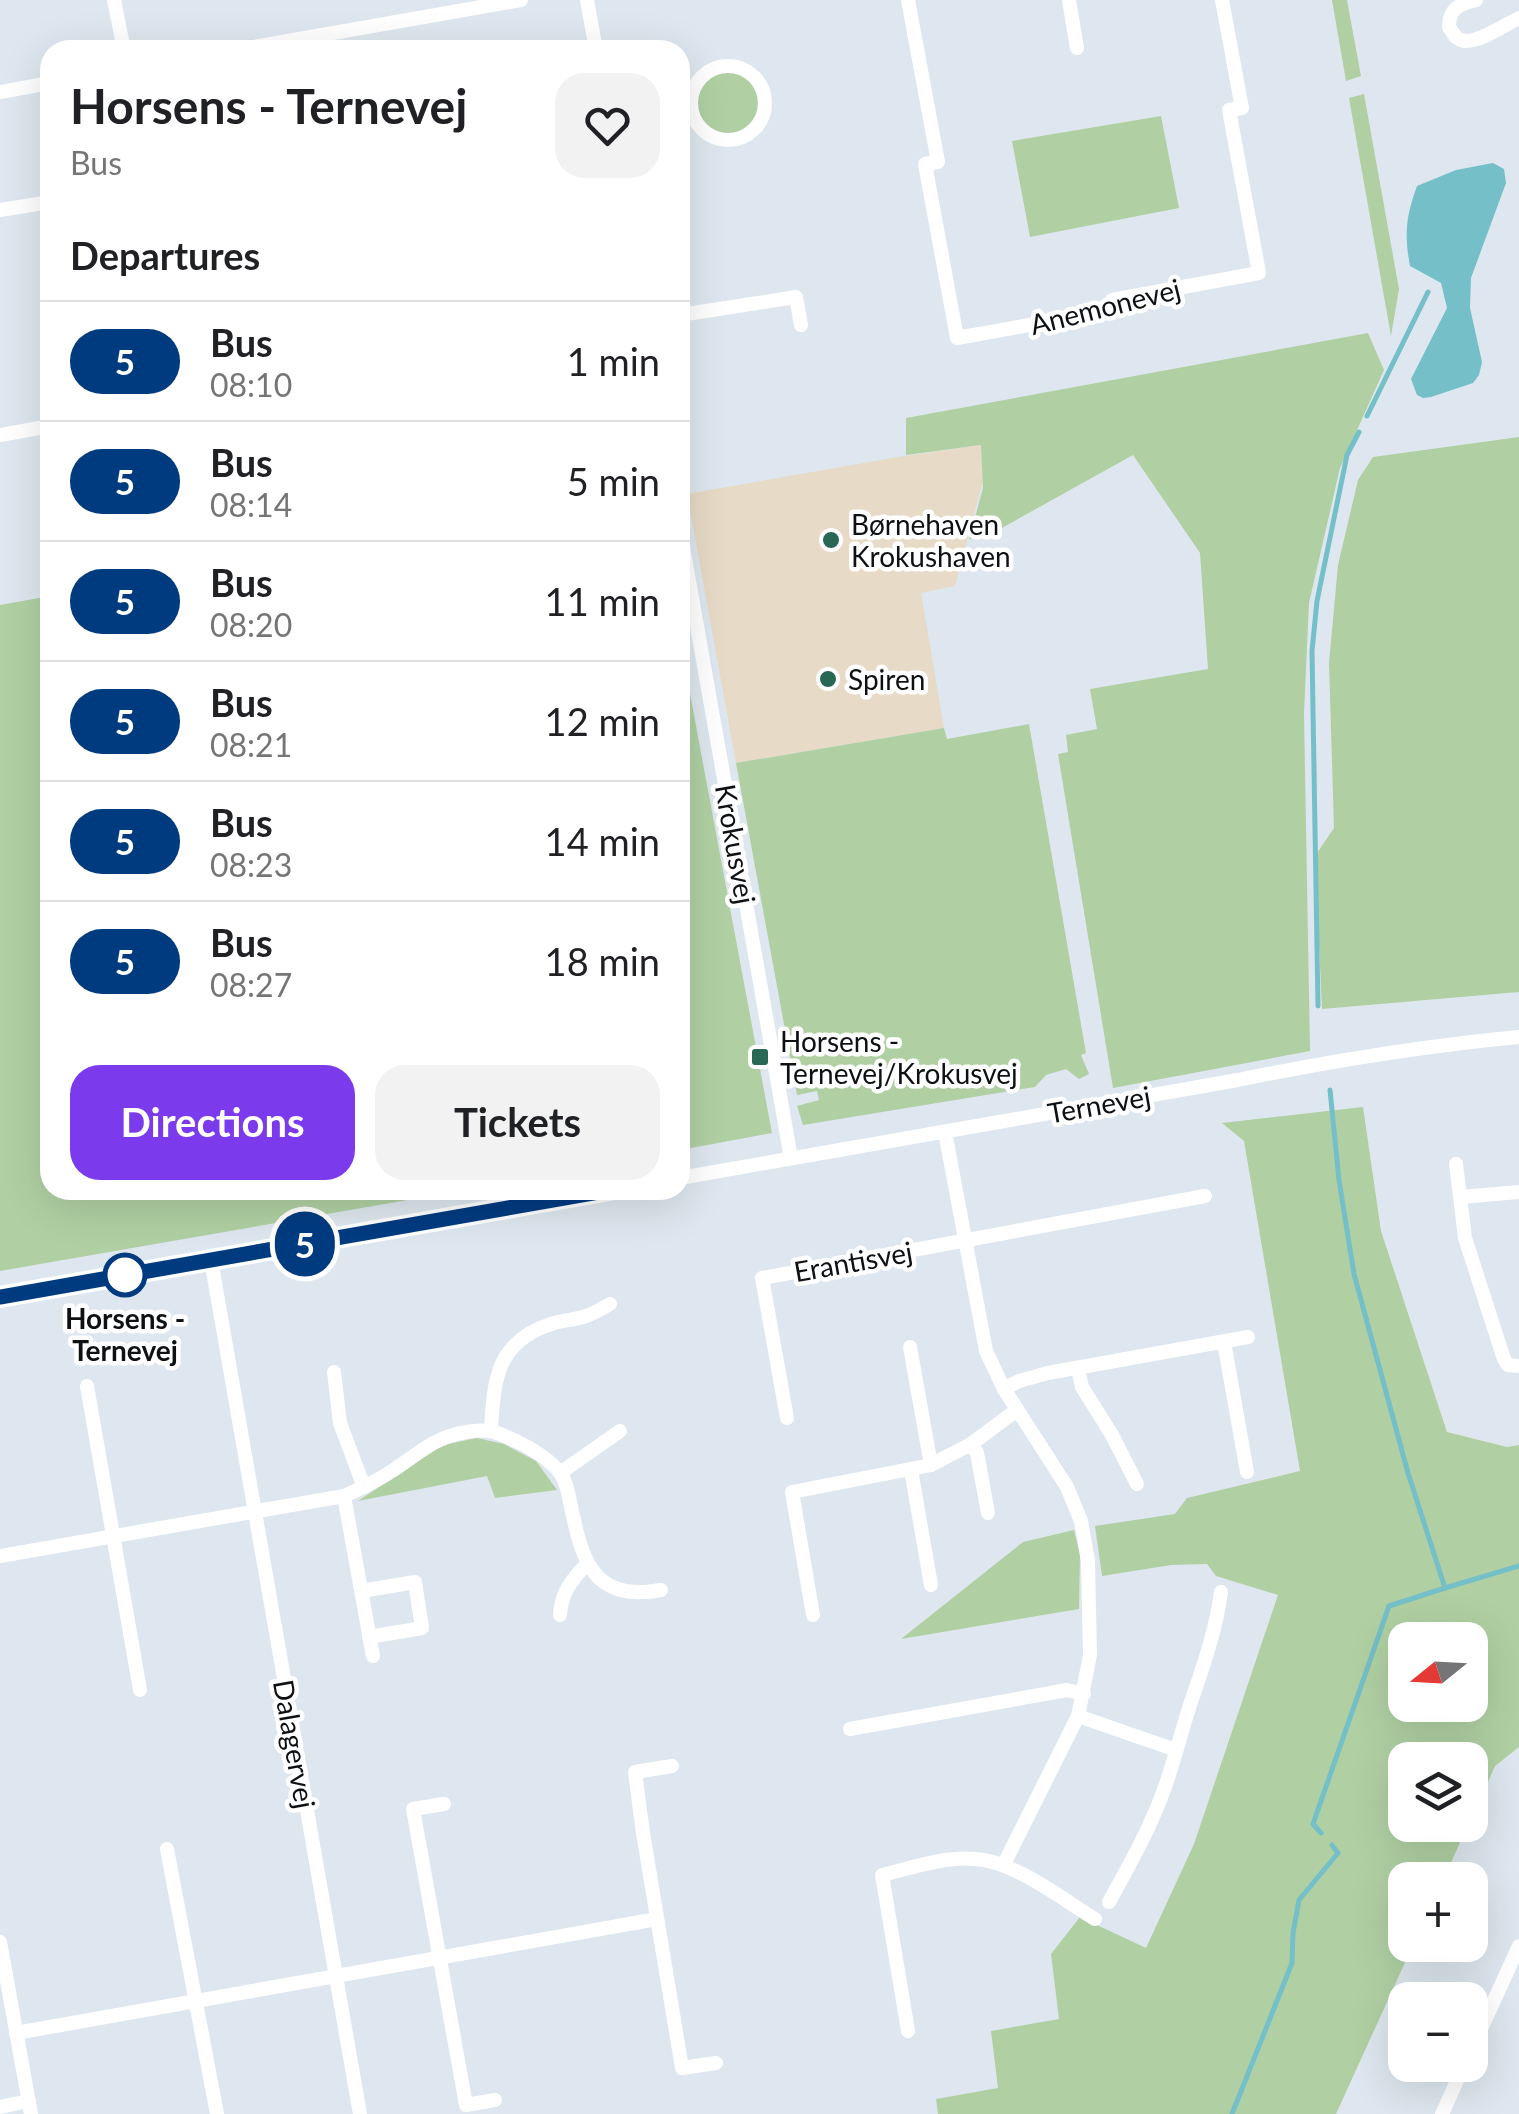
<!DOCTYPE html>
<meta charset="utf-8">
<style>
:root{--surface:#fff;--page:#f2f2f2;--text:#202124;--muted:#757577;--line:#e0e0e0;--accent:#7c3aed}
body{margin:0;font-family:Lato,sans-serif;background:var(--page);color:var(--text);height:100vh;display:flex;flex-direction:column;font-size:38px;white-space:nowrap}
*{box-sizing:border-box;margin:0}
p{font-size:32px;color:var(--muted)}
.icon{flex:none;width:55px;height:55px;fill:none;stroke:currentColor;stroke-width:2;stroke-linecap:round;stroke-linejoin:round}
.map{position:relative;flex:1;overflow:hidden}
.panel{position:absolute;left:40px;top:40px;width:650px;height:1160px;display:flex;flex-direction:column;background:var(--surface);border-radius:30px;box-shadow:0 10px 40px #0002}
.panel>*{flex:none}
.badge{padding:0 20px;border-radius:32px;font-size:35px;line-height:65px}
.needle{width:65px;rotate:252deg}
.controls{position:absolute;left:1388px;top:1622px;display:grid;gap:20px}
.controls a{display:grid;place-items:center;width:100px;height:100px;border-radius:20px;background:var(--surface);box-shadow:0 10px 40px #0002;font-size:50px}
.map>.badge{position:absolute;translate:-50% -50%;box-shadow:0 0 0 5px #fff}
h2{padding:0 30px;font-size:38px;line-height:90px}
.round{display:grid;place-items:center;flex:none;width:105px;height:105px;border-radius:30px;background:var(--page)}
.headline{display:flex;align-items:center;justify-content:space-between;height:170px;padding:0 30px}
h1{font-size:48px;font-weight:700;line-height:75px}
.cta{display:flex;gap:20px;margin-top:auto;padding:20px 30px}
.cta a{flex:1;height:115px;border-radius:30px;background:var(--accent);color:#fff;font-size:40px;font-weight:700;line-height:115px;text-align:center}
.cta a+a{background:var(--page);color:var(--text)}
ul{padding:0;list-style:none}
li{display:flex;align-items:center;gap:30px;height:120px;padding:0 30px;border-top:2px solid var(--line)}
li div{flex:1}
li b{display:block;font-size:38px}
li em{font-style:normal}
li .badge{min-width:110px;font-weight:700;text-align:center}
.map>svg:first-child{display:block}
.education{fill:#e7dac6}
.green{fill:#b0d0a3;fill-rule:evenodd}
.water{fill:#75bfc8}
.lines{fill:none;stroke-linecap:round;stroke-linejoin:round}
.stream{stroke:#75bfc8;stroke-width:5}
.minor{stroke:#fff;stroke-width:14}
.line-casing{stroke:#fff;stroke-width:22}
.line{stroke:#003b80;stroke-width:15}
.poi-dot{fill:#286754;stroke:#fff;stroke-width:4}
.stop-dot{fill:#fff;stroke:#003b80;stroke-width:5}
.labels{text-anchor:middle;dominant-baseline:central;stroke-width:9;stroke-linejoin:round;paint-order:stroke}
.street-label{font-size:28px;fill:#0e1114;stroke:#fff}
.poi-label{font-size:28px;fill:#0e1114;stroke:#fff;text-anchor:start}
.stop-label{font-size:28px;font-weight:bold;fill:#0e1114;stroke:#fff}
</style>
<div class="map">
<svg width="1519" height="2114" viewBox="0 0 1519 2114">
<rect width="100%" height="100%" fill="#dee7ef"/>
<path class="education" d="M981 445 983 481 955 586 921 593 944 728 736 763 687 494 898 457Z"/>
<g class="green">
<path d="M1332 0H1347L1361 76 1346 81Z"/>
<circle cx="727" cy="103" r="31"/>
<path d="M1364 94 1399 289 1391 336 1349 98Z"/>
<path d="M1161 116 1179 208 1030 237 1012 141Z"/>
<path d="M1368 333 1384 370 1340 468 1309 603 1304 713 1310 1051 1113 1088 1058 754 1068 752 1066 735 1097 729 1090 689 1208 669 1200 553 1133 455 982 539H969L983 488 981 445 906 455V418Z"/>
<path d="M1519 437V992L1322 1009 1315 856 1334 828 1329 663 1338 565 1358 480 1373 457Z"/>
<path d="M50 596V1190H465L0 1271V605Z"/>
<path d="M680 640 772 1133 680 1150Z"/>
<path d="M1029 724 1086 1053 1081 1055 1089 1074 1079 1079 1066 1069 1046 1075 1035 1087 803 1125 797 1106 819 1100 817 1091 797 1095 736 763 944 728 947 739Z"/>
<path d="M1363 1107 1381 1231 1447 1432 1507 1447 1519 1445V1747L1495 1766 1470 1822V1760H1405V1825H1468L1443 1880H1405V1945H1413L1336 2114H938L936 2099 998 2088 991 2031 1059 2019 1051 1954 1080 1917 1146 1948 1194 1844 1278 1595 1216 1576 1207 1564 1171 1565 1102 1576 1095 1526 1175 1514 1187 1498 1300 1471 1244 1141 1222 1123ZM1405 1640H1470V1705H1405Z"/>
<path d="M477 1438 504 1444 536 1461 557 1490 495 1498 487 1476 358 1501 443 1445Z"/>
<path d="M1074 1530 1080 1554 1079 1609 901 1639 1023 1542Z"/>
</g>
<path class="water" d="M1493 163 1504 169 1506 183 1471 278 1470 308 1482 362 1479 375 1473 383 1431 397 1423 398 1417 395 1411 379 1447 308 1441 283 1410 266C1404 234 1406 216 1417 186L1456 170Z"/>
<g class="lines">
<g class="stream">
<path d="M1367 416 1428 292"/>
<path d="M1318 1006 1312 651 1317 601 1347 455 1359 432"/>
<path d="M1445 1588 1519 1566"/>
<path d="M1321 1833 1313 1824 1389 1606 1445 1588 1408 1473 1354 1274 1339 1180 1330 1090"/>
<path d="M1232 2114 1292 1963 1293 1933 1299 1900 1338 1853 1332 1845"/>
</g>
<g class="minor">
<path d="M114 0 124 50"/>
<path d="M587 0 596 50"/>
<path d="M908 0 938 162 925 164 957 338 1114 310 1112 300 1259 273 1229 110 1242 108 1222 0"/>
<path d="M1069 0 1077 48"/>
<path d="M1476 0C1460 4 1449 8 1449 27 1453 33 1455 38 1461 40 1475 46 1506 24 1519 18"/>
<path d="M236 50 521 0"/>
<circle cx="728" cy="103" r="37"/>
<path d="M0 92 50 83"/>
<path d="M0 210 50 202"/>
<path d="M680 315 796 297 801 325"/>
<path d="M0 435 50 426"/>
<path d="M680 530 791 1158"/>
<path d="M945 1132 986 1351 1004 1389 1067 1487 1081 1521 1088 1561 1090 1655 1078 1716 1004 1864"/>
<path d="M1456 1164 1465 1238 1504 1359 1508 1365 1519 1366"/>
<path d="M680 1178 1238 1080C1331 1061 1424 1046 1519 1037"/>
<path d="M1461 1197 1519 1192"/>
<path d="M211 1260 360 2114"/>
<path d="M0 1297 610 1190"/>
<path d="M1224 1342 1247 1472"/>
<path d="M910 1347 931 1465"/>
<path d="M1078 1369 1082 1387 1112 1435 1137 1484"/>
<path d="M334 1372 340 1423 364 1487"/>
<path d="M87 1386 140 1690"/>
<path d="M1004 1389 1019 1381 1048 1373 1248 1337"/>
<path d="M787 1418 762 1278 1205 1196"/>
<path d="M491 1429C494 1380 496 1342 551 1324 563 1320 577 1320 589 1315 596 1312 603 1308 610 1304"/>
<path d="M971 1444 977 1453 988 1513"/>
<path d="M911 1470 931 1585"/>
<path d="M560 1473 620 1431"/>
<path d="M344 1496 373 1656"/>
<path d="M0 1556 344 1496C360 1489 377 1481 392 1471 418 1454 434 1437 466 1432 489 1428 497 1432 518 1442 531 1448 552 1461 561 1474 568 1484 569 1499 572 1511 583 1565 597 1602 661 1590"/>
<path d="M361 1591 415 1582 422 1628 369 1637"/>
<path d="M560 1615C561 1593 572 1579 587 1564"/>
<path d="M813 1615 792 1492 931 1465 971 1444 1017 1410"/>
<path d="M1078 1716 1176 1750"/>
<path d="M850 1729 1067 1690 1084 1694"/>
<path d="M672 1766 635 1772 643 1833 682 2068 716 2063"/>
<path d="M444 1804 413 1809 466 2105 495 2100"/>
<path d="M167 1849 217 2114"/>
<path d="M1109 1902C1130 1864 1152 1825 1166 1784 1176 1755 1183 1725 1193 1696 1205 1661 1216 1629 1221 1592"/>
<path d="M0 1942 31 2114"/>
<path d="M908 2031 882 1875C911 1868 945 1856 975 1859 1014 1861 1062 1899 1095 1919"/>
<path d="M16 2033 657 1919"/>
<path d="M1470 2053 1519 1946"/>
<path d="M0 2107 29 2101"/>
<path d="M1442 2114 1464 2065"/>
</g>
</g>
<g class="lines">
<defs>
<path id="line" d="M0 1297 610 1190"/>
</defs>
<use href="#line" class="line-casing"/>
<use href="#line" class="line"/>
</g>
<g class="poi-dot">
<circle cx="831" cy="540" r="10"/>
<circle cx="828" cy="679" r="10"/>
<rect x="750" y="1047" width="20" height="20" rx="5"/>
</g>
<circle class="stop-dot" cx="125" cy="1275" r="20"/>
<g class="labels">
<g class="street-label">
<text transform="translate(1105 306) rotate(-14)">Anemonevej</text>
<text transform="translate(736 844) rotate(80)">Krokusvej</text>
<text transform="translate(1099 1104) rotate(-10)">Ternevej</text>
<text transform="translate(853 1261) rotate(-10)">Erantisvej</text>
<text transform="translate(295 1744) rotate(80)">Dalagervej</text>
</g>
<g class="poi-label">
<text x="851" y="524">Børnehaven<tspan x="851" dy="32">Krokushaven</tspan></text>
<text x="848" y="679">Spiren</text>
<text x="780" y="1041">Horsens -<tspan x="780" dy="32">Ternevej/Krokusvej</tspan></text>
</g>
<g class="stop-label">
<text x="125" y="1318">Horsens -<tspan x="125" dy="32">Ternevej</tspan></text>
</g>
</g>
</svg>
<div class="controls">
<a><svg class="needle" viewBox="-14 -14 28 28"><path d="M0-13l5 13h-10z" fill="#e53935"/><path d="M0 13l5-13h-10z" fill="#757577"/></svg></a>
<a><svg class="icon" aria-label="layers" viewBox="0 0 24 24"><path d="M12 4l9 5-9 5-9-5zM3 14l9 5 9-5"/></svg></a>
<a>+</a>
<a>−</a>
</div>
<b class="badge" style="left:305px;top:1244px;background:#003b80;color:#fff">5</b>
<section class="panel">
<div class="headline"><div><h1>Horsens - Ternevej</h1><p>Bus</p></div><a class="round"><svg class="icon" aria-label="heart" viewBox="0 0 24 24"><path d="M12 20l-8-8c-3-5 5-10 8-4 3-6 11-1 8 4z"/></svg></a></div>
<h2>Departures</h2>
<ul>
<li><span class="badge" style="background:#003b80;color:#fff">5</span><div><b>Bus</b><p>08:10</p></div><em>1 min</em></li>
<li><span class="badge" style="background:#003b80;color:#fff">5</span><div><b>Bus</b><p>08:14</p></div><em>5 min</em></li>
<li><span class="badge" style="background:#003b80;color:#fff">5</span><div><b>Bus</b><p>08:20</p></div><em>11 min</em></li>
<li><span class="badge" style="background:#003b80;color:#fff">5</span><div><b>Bus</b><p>08:21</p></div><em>12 min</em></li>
<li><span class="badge" style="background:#003b80;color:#fff">5</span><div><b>Bus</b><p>08:23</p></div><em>14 min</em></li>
<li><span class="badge" style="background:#003b80;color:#fff">5</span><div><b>Bus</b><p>08:27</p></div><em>18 min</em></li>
</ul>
<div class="cta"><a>Directions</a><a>Tickets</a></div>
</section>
</div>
